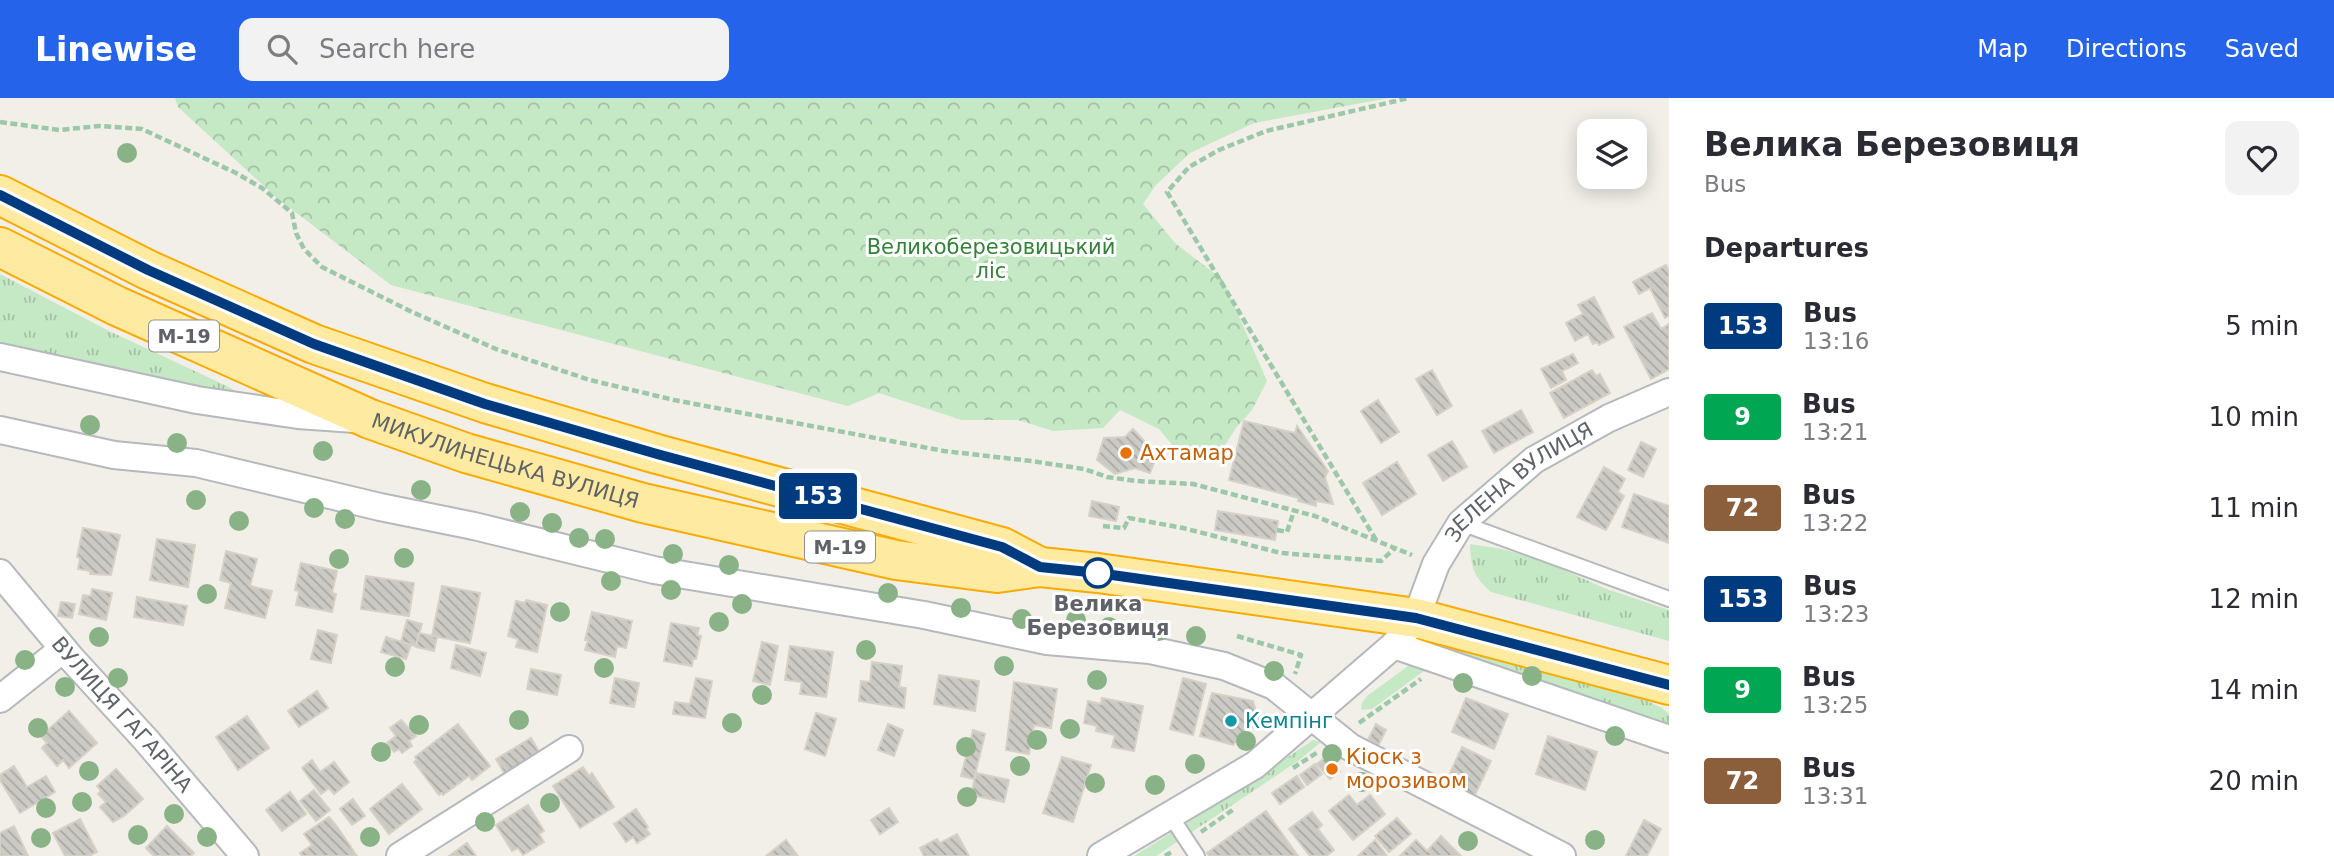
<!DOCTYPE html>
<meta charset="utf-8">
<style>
:root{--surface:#fff;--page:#f2f2f3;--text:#2b2b33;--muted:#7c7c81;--accent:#2563eb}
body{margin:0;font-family:"DejaVu Sans",sans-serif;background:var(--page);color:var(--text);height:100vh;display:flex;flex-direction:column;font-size:26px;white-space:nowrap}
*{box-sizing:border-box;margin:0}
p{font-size:23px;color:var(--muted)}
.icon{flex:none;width:38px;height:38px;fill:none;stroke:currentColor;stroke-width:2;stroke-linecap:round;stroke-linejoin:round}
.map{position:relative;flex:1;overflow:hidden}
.sheet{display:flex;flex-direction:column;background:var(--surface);width:665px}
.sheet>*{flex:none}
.badge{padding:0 14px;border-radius:5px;font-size:24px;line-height:46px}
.controls{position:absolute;left:1577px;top:21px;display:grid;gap:14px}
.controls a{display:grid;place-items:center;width:70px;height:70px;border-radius:14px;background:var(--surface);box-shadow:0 4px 18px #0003;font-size:35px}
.map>.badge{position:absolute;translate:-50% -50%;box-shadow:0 0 0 4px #fff}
h2{padding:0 35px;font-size:26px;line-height:63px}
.round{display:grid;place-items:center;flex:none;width:74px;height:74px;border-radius:14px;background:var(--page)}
.headline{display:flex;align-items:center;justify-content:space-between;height:119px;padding:0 35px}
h1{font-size:33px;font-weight:600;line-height:52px}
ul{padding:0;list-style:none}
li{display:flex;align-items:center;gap:21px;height:91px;padding:0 35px}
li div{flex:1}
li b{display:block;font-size:26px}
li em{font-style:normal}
li .badge{min-width:77px;font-weight:700;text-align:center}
header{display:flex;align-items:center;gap:42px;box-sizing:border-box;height:98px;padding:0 35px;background:var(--accent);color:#fff}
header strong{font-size:33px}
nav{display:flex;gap:38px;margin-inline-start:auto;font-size:24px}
.search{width:490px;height:63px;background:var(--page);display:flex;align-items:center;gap:18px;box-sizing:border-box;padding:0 24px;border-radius:14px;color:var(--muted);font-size:26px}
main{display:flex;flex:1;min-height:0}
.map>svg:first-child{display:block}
.grass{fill:url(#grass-tufts)}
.forest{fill:url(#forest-crowns)}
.building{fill:url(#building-back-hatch);stroke:#d6d1c6;stroke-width:2}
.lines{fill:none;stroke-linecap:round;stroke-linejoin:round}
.service-casing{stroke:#b5b8bc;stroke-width:18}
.minor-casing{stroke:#b5b8bc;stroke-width:30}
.trunk-casing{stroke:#f9ab00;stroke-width:42}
.path{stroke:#9cc7a9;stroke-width:4.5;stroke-dasharray:7 3.5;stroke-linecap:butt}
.service{stroke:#fff;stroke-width:14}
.minor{stroke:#fff;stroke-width:26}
.trunk{stroke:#feeaa1;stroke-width:38}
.tree{fill:#89b387}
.line-casing{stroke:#fff;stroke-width:16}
.line{stroke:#003b80;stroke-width:10}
.food-dot{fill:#e8710a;stroke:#fff;stroke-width:2.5}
.stop-dot{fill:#fff;stroke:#003b80;stroke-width:3.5}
.culture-dot{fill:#0f9aa8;stroke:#fff;stroke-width:2.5}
.labels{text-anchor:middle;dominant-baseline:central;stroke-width:6;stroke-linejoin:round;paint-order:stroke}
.shield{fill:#fff;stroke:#8f9295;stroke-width:2}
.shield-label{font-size:19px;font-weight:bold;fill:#5f6368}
.park-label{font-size:21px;fill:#348238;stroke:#fff}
.food-label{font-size:21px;fill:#c56008;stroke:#fff;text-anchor:start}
.street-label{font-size:21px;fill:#5f6368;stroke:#fff}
.stop-label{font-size:21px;font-weight:bold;fill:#5f6368;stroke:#fff}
.culture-label{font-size:21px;fill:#0d838f;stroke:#fff;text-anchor:start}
</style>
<header>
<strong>Linewise</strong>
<div class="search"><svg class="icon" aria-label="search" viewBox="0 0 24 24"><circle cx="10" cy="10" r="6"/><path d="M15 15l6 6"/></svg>Search here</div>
<nav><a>Map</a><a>Directions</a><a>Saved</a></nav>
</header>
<main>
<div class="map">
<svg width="1669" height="758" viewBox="0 0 1669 758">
<defs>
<pattern id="grass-tufts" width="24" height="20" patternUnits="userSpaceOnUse" patternTransform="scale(1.75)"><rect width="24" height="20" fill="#c5e8c5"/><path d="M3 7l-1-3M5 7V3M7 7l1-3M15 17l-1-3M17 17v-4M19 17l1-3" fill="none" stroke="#a3c0a4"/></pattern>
<pattern id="forest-crowns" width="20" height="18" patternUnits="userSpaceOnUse" patternTransform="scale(1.75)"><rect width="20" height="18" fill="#c5e8c5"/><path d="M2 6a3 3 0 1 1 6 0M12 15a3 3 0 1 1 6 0" fill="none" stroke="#a3c0a4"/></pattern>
<pattern id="building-back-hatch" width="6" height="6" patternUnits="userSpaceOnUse" patternTransform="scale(1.75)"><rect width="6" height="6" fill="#cccac5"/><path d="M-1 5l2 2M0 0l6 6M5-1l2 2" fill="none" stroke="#a9a8a4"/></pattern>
</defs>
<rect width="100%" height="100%" fill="#f1efe8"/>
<g class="grass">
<path d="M0 176 109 233 231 290 236 294 235 297 0 246Z"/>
<path d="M1470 446 1502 451 1542 462 1604 490 1669 512V543L1491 494C1473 478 1471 469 1470 446Z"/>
<path d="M1458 550 1636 598 1662 610 1669 616V634L1443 551Z"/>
<path d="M1415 563 1426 567 1424 573 1372 611 1361 612 1362 605 1367 598Z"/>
<path d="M1313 642 1321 644 1298 663 1156 758H1134L1238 693Z"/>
</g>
<path class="forest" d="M175 0H1389L1254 25 1190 55 1156 87 1143 106 1175 145 1223 182 1267 283 1252 312 1236 330 1222 352 1207 361 1179 355 1159 331 1120 312 1103 330 1053 333 1018 322H962L879 295 848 308 391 187 277 100 178 9Z"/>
<g class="building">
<path d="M1666 167 1669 174V218L1665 220 1650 190 1639 196 1633 184Z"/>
<path d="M1594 199 1614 239 1599 247 1597 244 1593 246 1588 236 1575 243 1566 225 1583 216 1578 207Z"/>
<path d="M1652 215 1661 231 1669 226V271L1651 281 1624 229Z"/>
<path d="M1573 256 1578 265 1562 273 1566 282 1551 290 1541 271Z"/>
<path d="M1432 272 1452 308 1437 317 1416 281Z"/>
<path d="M1592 272 1596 278 1600 276 1610 295 1564 320 1550 295Z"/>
<path d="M1378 302 1399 334 1381 345 1361 313Z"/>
<path d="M1521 312 1533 334 1494 355 1482 333Z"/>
<path d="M1244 323 1295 335 1297 328 1328 373 1325 379 1333 406 1316 403V408L1298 403 1299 400 1229 382Z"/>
<path d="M1133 331 1150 349 1149 353 1157 357 1150 375 1135 370 1115 376 1097 362 1104 340 1125 339Z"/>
<path d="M1452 343 1467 369 1443 383 1428 357Z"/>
<path d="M1641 344 1656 351 1643 379 1628 372Z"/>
<path d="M1397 364 1416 396 1382 417 1363 385Z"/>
<path d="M1604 369 1625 381 1618 394 1624 398 1606 432 1577 419Z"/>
<path d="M1634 396 1669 408V445L1622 429Z"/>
<path d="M1092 403 1119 409 1116 423 1089 418Z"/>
<path d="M1218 413 1278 423 1275 442 1215 432Z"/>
<path d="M83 430 120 437 111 477 90 476V473L78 471 80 460 77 459Z"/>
<path d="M157 441 195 447 188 489 150 482Z"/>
<path d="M226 453 257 461 250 488 272 493 265 520 225 510 231 485 220 482Z"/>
<path d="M301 465 337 473 332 495 336 496 332 514 296 507 299 493 295 492Z"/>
<path d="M366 478 414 485 409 518 361 511Z"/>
<path d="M442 488 480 495 470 545 432 538Z"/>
<path d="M92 491 112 495 106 522 79 516 83 497 91 498Z"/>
<path d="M137 499 187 508 183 527 134 519Z"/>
<path d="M526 502 547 507 537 554 516 549 518 541 508 538 516 503 525 505Z"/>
<path d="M61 504 75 506 72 520 58 518Z"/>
<path d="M592 514 632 523 626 550 617 548 615 559 585 552 588 542H585Z"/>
<path d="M407 522 422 526 416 548 401 544Z"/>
<path d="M671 525 699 530 697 537 701 538 696 561H693L692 568 664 563Z"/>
<path d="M318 532 337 537 331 565 311 561Z"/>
<path d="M419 535 437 539 434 553 416 549Z"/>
<path d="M386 539 411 547 406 561 381 554Z"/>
<path d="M762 544 778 548 770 587 753 583Z"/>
<path d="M456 547 486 555 480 578 451 570Z"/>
<path d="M790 548 833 554 826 599 800 596 802 584 785 582Z"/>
<path d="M872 564 902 568 899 589 906 590 904 610 859 603 861 583 870 584Z"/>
<path d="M531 571 561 577 557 597 527 591Z"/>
<path d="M939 577 979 583 975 613 934 606Z"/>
<path d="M615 580 639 585 634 609 610 605Z"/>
<path d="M696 580 712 583 705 620 673 616 675 604 690 606Z"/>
<path d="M1183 580 1206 586 1193 637 1170 631Z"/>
<path d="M1014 584 1057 591 1051 630 1034 627 1029 656 1006 652Z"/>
<path d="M317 593 328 610 299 629 288 613Z"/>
<path d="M1212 595 1253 603 1256 614 1260 618 1257 630 1251 629 1233 647 1200 638Z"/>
<path d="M1102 600 1143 608 1134 653 1112 649 1115 637 1096 633 1097 628 1084 625 1088 603 1101 606Z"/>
<path d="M1466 600 1508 616 1494 651 1452 634Z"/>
<path d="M69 613 97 645 69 670 63 662 57 668 42 650 47 645 41 638Z"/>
<path d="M816 615 836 621 825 658 805 651Z"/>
<path d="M247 618 269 650 238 672 216 639Z"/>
<path d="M401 622 416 638 409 643 412 648 402 655 399 651 394 654 387 645 396 638 390 630Z"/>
<path d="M458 626 490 668 472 682 469 678 443 697 442 695 439 697 414 664 417 662 415 659Z"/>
<path d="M888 626 903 632 894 658 878 652Z"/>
<path d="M1376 626 1386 632 1377 650 1367 644Z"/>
<path d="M973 632 985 636 974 681 961 678Z"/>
<path d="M1548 638 1597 654 1585 692 1536 676Z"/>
<path d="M531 640 542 659 507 680 496 661Z"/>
<path d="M1462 649 1491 663 1474 699 1453 688 1457 679 1450 675Z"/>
<path d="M1327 658 1340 673 1330 681 1317 666Z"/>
<path d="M1062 659 1091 667 1073 724 1043 715Z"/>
<path d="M312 662 320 674 334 664 349 684 334 696 329 690 321 696 302 670Z"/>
<path d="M1315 666 1322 676 1307 687 1300 677Z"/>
<path d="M14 668 27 689 46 678 55 694 20 715 0 682V677Z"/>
<path d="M583 669 589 678 592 675 614 709 580 730 553 688Z"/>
<path d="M116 671 143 701 124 718 113 724 100 709 106 704 98 696 101 693 97 688Z"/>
<path d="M976 675 1009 682 1004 704 971 697Z"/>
<path d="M1297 678 1304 689 1280 706 1272 695Z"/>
<path d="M402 686 422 711 389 736 370 711Z"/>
<path d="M314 692 330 712 316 723 300 703Z"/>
<path d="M290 694 306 716 282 733 266 712Z"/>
<path d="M1349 697 1357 707 1370 697 1385 716 1353 742 1329 713Z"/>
<path d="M353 701 365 718 352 727 340 711Z"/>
<path d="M528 707 544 733 539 736 544 744 523 757 518 750 512 753 496 727Z"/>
<path d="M889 710 898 724 880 736 871 722Z"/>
<path d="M636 711 648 729 646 731 650 736 637 745 633 739 626 744 614 726Z"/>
<path d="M1266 713 1298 758H1209L1207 755Z"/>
<path d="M1312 714 1322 727 1318 731 1334 752 1326 758H1310L1289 731Z"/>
<path d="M329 719 338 730 357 758H302L300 755 312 747 304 736Z"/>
<path d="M1397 720 1411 736 1389 754 1375 738Z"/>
<path d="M80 721 97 754 89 758H65L53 735Z"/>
<path d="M1644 722 1661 731 1647 758H1626Z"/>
<path d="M14 728 28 758H0V735Z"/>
<path d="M167 728 194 755 191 758H154L146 750Z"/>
<path d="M957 736 969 758H924L920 750 937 741 940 745Z"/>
<path d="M1441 738 1461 758H1400L1416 742 1427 753Z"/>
<path d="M786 742 798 758H766Z"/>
<path d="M1375 742 1387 758H1358Z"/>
<path d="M467 745 476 758H449Z"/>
</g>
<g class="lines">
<defs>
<g id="service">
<path d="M1461 425 1669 501"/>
<path d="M1170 717 1197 758"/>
</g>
<g id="minor">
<path d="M0 259 197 302 298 317 355 321"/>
<path d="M0 332 114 357 196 365 380 409 474 428 654 472 924 517 1047 543 1150 552 1224 568 1274 588 1350 649 1562 758"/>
<path id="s1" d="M0 475 71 560 146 642 245 758"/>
<path d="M1394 547 1669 641"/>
<path d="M0 601 63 551"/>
<path d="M400 758 569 651"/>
<path id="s2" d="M1101 758 1255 667 1394 547 1416 520 1436 466 1461 425 1534 362 1609 320 1669 294"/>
</g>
<g id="trunk">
<path d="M0 97 148 172 314 246 485 305 657 356 1002 449 1040 469"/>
<path id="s3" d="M0 149 117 208 370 321 466 355 643 405 896 462 997 475 1040 469 1098 475 1416 520 1669 587"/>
</g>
</defs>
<use href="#service" class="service-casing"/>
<use href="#minor" class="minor-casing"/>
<use href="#trunk" class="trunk-casing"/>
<g class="path">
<path d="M0 24 59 32 99 28 142 31 236 75 262 90 292 115 296 135 304 151 322 169 412 214 496 251 590 282 674 302 944 353 1031 363 1084 371 1107 379 1136 383 1193 386 1315 418 1412 457"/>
<path d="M1103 428 1124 430 1129 420 1183 430 1281 455 1381 463 1395 450"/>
<path d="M1277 432 1287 434 1294 413"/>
<path d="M1376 442 1167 94 1189 69 1219 52 1266 33 1409 0"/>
<path d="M1237 538 1301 557 1295 576"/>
<path d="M1359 625 1421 581"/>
<path d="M1293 670 1318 654"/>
<path d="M1201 734 1234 711"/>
<path d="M1165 758 1173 753"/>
</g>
<use href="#service" class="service"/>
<use href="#minor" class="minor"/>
<use href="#trunk" class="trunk"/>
</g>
<g class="tree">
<circle cx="127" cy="55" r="10"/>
<circle cx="90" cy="327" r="10"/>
<circle cx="177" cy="345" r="10"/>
<circle cx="323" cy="353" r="10"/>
<circle cx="421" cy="392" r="10"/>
<circle cx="196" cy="402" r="10"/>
<circle cx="314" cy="410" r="10"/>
<circle cx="520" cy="414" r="10"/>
<circle cx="345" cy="421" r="10"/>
<circle cx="239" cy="423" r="10"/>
<circle cx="552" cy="425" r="10"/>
<circle cx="579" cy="440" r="10"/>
<circle cx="605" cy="441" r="10"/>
<circle cx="673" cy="456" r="10"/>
<circle cx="404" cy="460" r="10"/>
<circle cx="339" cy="461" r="10"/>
<circle cx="729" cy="467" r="10"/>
<circle cx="611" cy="483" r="10"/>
<circle cx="671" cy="492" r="10"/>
<circle cx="888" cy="495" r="10"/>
<circle cx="207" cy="496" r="10"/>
<circle cx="742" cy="506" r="10"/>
<circle cx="961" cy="510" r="10"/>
<circle cx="560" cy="514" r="10"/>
<circle cx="1022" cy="521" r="10"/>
<circle cx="1076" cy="522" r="10"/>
<circle cx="719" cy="524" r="10"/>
<circle cx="1109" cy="529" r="10"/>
<circle cx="1159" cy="533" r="10"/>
<circle cx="1196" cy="538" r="10"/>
<circle cx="99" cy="539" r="10"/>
<circle cx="866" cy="552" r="10"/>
<circle cx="25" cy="562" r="10"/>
<circle cx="1004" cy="568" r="10"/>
<circle cx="395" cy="569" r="10"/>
<circle cx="604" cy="570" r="10"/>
<circle cx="1274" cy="573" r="10"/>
<circle cx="1532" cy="578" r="10"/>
<circle cx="118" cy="580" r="10"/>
<circle cx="1097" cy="582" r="10"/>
<circle cx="1463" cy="585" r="10"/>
<circle cx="65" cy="589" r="10"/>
<circle cx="762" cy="597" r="10"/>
<circle cx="519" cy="622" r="10"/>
<circle cx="732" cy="625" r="10"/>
<circle cx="419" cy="627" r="10"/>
<circle cx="38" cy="630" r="10"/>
<circle cx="1070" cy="631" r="10"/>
<circle cx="1615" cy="638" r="10"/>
<circle cx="1037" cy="642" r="10"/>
<circle cx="1246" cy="643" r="10"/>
<circle cx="966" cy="649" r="10"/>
<circle cx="381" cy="654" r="10"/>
<circle cx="1332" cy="656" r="10"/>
<circle cx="1195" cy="666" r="10"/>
<circle cx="1020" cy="668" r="10"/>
<circle cx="89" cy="673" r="10"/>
<circle cx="1362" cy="684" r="10"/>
<circle cx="1095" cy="685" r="10"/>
<circle cx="1155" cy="687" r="10"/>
<circle cx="967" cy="699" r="10"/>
<circle cx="82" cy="704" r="10"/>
<circle cx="550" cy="705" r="10"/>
<circle cx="46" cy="710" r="10"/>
<circle cx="174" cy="716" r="10"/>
<circle cx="485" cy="724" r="10"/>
<circle cx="138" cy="737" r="10"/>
<circle cx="207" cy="739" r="10"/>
<circle cx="370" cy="739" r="10"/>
<circle cx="41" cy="740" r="10"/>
<circle cx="1595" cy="742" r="10"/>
<circle cx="1468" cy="743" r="10"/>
</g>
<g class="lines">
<defs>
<path id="line" d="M0 97 148 172 314 246 485 306 657 356 1002 449 1040 469 1098 475 1416 520 1669 587"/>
</defs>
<use href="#line" class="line-casing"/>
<use href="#line" class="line"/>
</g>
<g class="food-dot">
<circle cx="1126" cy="355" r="7"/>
<circle cx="1332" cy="671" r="7"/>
</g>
<circle class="stop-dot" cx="1098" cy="475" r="14"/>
<circle class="culture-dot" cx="1231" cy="623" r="7"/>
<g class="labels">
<g class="shield">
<rect x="149" y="222.5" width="70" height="31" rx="5"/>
<rect x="805" y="433.5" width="70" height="31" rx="5"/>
</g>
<g class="shield-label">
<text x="184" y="238">М-19</text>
<text x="840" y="449">М-19</text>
</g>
<g class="park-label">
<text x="991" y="149">Великоберезовицький<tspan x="991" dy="24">ліс</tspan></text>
</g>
<g class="food-label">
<text x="1140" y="355">Ахтамар</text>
<text x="1346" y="659">Кіоск з<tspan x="1346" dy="24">морозивом</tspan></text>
</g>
<g class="street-label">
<text stroke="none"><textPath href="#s3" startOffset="550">МИКУЛИНЕЦЬКА ВУЛИЦЯ</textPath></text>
<text stroke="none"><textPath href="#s2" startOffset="574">ЗЕЛЕНА ВУЛИЦЯ</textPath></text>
<text stroke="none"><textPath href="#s1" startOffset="187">ВУЛИЦЯ ГАГАРІНА</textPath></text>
</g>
<g class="stop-label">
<text x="1098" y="506">Велика<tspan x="1098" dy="24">Березовиця</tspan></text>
</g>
<g class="culture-label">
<text x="1245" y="623">Кемпінг</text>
</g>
</g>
</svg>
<div class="controls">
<a><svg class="icon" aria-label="layers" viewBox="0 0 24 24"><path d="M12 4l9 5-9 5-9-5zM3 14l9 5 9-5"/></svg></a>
</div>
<b class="badge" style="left:818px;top:398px;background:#003b80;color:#fff">153</b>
</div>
<section class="sheet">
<div class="headline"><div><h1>Велика Березовиця</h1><p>Bus</p></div><a class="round"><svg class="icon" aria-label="heart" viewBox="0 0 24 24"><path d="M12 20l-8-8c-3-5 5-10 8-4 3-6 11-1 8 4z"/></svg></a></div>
<h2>Departures</h2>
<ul>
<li><span class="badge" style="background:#003b80;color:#fff">153</span><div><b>Bus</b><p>13:16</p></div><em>5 min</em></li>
<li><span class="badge" style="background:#00a651;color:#fff">9</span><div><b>Bus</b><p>13:21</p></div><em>10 min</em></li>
<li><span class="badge" style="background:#8b5e3c;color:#fff">72</span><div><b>Bus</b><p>13:22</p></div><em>11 min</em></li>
<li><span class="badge" style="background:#003b80;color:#fff">153</span><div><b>Bus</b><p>13:23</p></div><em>12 min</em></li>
<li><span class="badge" style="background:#00a651;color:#fff">9</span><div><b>Bus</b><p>13:25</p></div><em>14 min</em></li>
<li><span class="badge" style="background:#8b5e3c;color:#fff">72</span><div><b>Bus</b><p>13:31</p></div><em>20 min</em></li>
</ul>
</section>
</main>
